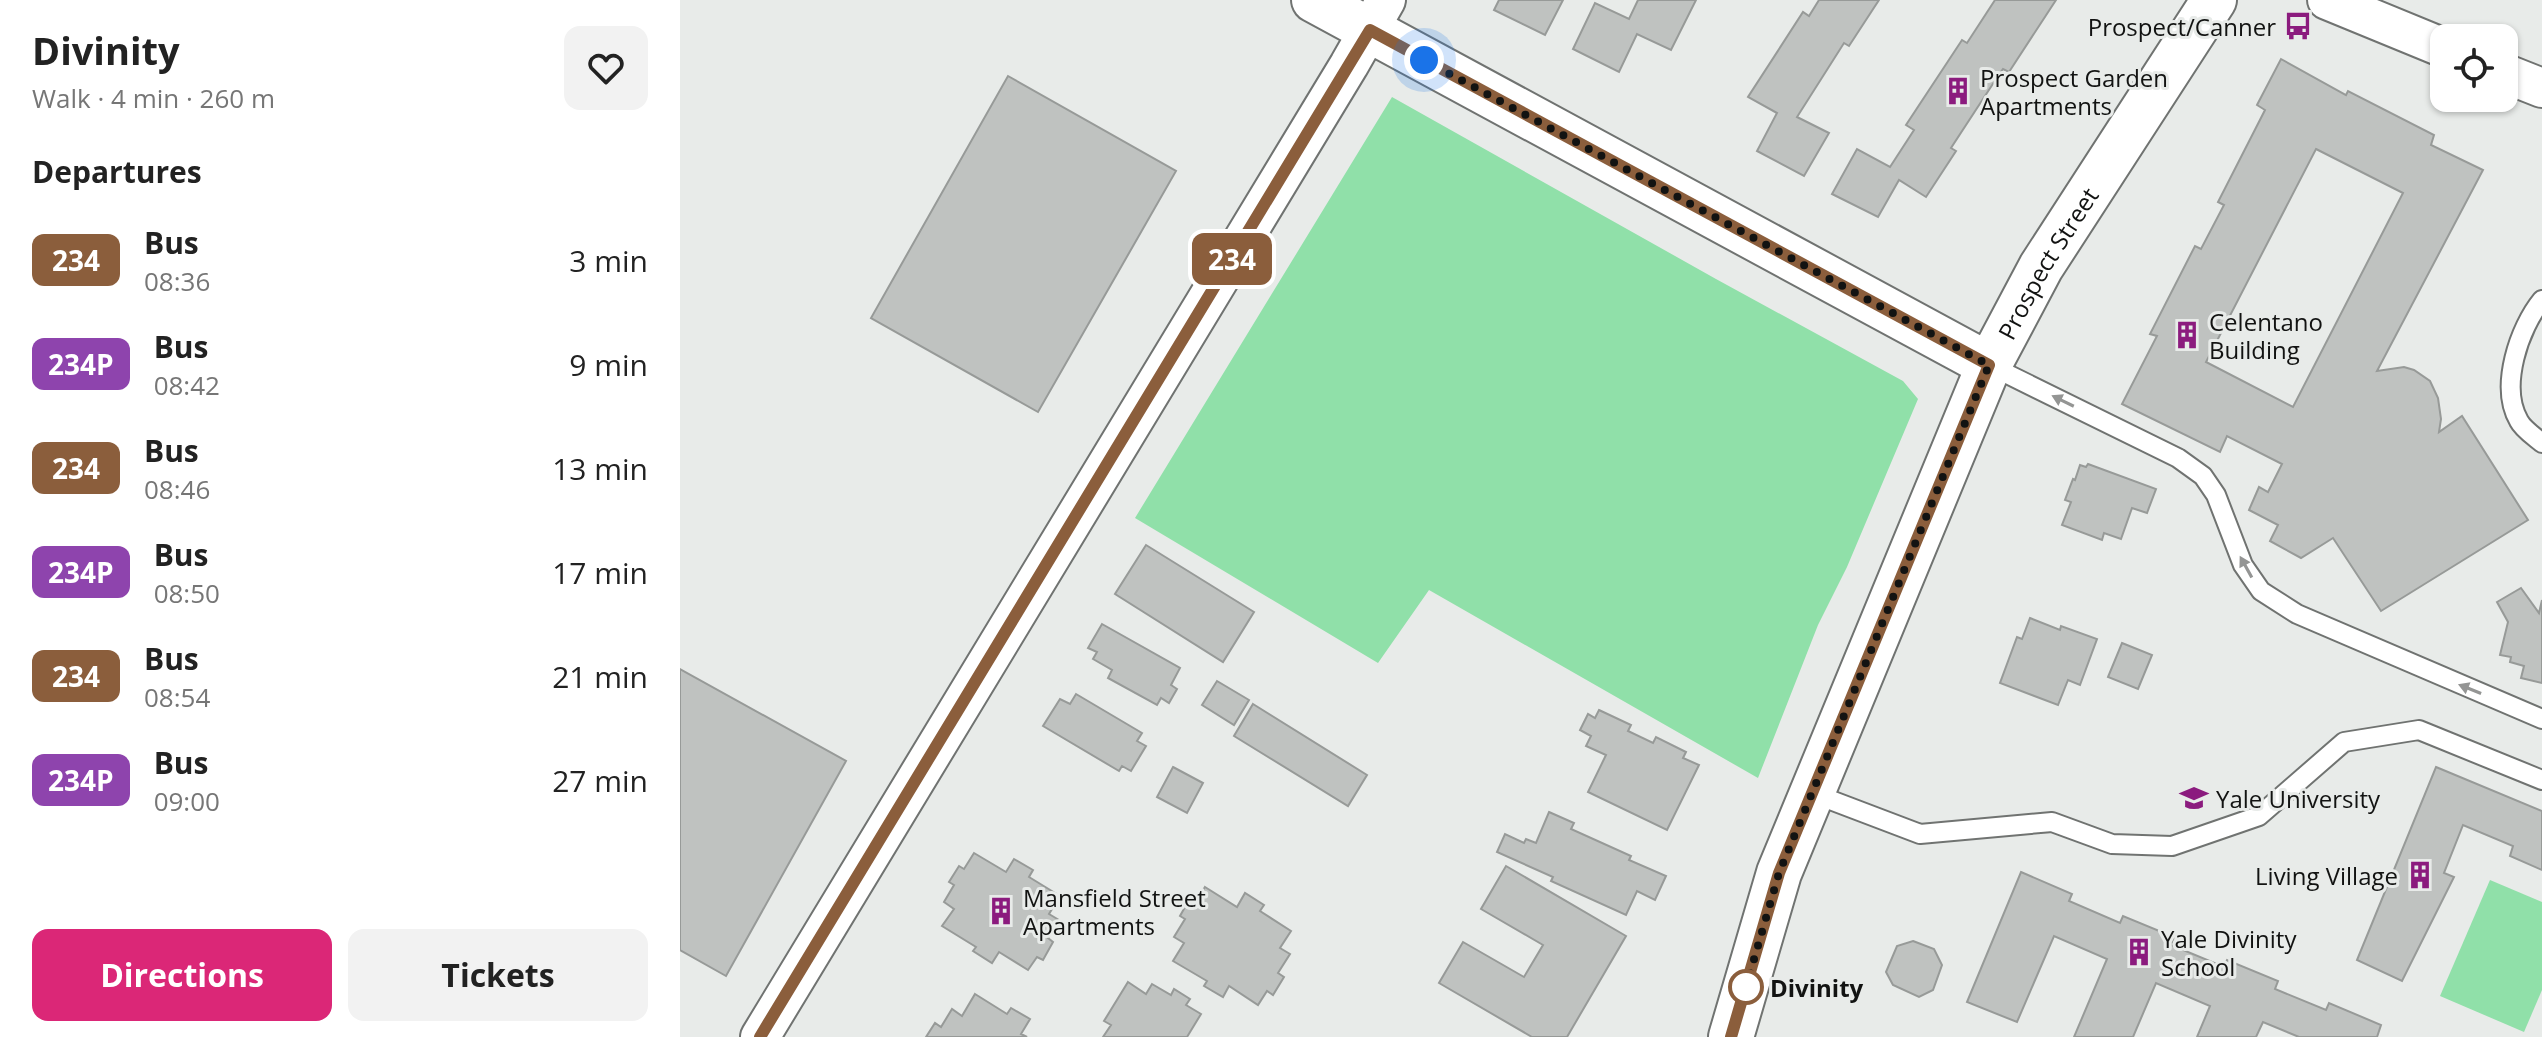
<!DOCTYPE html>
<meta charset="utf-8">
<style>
:root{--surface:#fff;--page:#f2f2f2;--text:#222;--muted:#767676;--accent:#db2777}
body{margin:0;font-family:"Open Sans",sans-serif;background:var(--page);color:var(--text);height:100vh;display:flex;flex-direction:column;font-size:30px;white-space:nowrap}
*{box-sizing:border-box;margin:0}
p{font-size:26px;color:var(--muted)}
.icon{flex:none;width:44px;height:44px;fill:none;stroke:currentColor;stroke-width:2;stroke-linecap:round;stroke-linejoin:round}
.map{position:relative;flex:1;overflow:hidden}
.details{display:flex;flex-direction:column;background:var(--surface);width:680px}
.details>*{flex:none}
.badge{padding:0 16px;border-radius:12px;font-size:28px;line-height:52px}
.buttons{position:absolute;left:1750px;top:24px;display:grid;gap:16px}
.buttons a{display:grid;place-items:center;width:88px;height:88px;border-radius:16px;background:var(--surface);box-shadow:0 2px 6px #0004;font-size:40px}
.you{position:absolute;width:40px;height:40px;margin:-20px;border:6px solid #fff;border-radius:50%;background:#1a73e8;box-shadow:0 0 0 12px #1a73e833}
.map>.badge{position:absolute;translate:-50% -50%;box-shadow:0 0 0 4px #fff}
h2{padding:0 32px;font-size:30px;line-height:72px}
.round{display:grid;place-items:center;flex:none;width:84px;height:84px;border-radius:16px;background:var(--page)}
.headline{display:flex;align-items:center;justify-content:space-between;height:136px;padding:0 32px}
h1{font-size:38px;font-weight:700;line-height:60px}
.action{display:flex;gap:16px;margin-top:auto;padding:16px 32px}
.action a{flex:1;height:92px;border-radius:16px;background:var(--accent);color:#fff;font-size:32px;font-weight:700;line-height:92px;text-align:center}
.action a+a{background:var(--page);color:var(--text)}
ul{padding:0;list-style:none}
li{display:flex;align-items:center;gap:24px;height:104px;padding:0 32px}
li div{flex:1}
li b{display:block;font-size:30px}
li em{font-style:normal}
li .badge{min-width:88px;font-weight:700;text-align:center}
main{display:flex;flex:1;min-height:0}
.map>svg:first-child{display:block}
.green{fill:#90e0a9}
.building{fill:#bfc2c0;stroke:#979a98;stroke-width:2;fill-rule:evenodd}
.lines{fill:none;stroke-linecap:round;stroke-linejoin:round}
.service-casing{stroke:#707371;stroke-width:22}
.minor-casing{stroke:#707371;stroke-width:42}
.secondary-casing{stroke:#707371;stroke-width:48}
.service{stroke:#fff;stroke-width:18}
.minor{stroke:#fff;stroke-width:38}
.secondary{stroke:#fff;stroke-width:44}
.oneway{fill:#949594}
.line-casing{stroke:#fff;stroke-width:18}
.line{stroke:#8b5e3c;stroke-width:12}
.walk{stroke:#121312;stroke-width:8;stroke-dasharray:0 14.4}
.stop-dot{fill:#fff;stroke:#8b5e3c;stroke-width:4}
.labels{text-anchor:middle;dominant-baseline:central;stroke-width:6;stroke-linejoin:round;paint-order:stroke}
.poi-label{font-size:24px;fill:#121312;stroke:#e8ebe9;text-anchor:start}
.street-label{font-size:24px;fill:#121312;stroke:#e8ebe9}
.stop-label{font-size:24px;font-weight:bold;fill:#121312;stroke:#e8ebe9;text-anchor:start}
</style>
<main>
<section class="details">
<div class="headline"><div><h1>Divinity</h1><p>Walk · 4 min · 260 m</p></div><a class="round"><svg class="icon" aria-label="heart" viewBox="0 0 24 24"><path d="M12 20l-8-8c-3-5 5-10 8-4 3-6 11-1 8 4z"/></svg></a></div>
<h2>Departures</h2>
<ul>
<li><span class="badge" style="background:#8b5e3c;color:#fff">234</span><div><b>Bus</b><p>08:36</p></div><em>3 min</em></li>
<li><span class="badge" style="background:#8e44ad;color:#fff">234P</span><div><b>Bus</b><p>08:42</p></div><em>9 min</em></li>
<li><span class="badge" style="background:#8b5e3c;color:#fff">234</span><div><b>Bus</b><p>08:46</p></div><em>13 min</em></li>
<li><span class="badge" style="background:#8e44ad;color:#fff">234P</span><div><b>Bus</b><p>08:50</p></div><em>17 min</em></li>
<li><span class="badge" style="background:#8b5e3c;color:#fff">234</span><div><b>Bus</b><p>08:54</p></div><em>21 min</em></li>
<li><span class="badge" style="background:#8e44ad;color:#fff">234P</span><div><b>Bus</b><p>09:00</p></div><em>27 min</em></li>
</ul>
<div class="action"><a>Directions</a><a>Tickets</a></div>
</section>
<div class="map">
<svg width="1862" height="1037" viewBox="0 0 1862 1037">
<rect width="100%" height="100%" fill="#e8ebe9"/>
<g class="green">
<path d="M712 97 1036 279 1223 381 1238 399 1167 567 1138 625 1078 778 749 590 698 663 455 518Z"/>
<path d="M1810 880 1862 902V990L1844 1032 1760 996Z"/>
</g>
<g class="building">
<path d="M819 0H883L865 35 814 10Z"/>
<path d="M958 0H1016L991 50 957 34 939 72 893 49 915 3 949 19Z"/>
<path d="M1139 0H1199L1169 46 1164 43 1117 117 1149 133 1124 176 1077 151 1097 113 1068 97 1123 12 1129 16Z"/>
<path d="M1315 0H1376L1329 72 1323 69 1320 73 1271 148 1276 151 1246 197 1219 180 1198 217 1152 194 1177 149 1210 167 1234 130 1226 125 1282 40 1287 43Z"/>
<path d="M1601 59 1666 95 1668 91 1754 135 1751 145 1803 170 1697 371 1724 367 1734 370 1750 381 1758 398 1761 419 1759 432 1782 416 1848 520 1701 611 1653 538 1621 558 1590 541 1598 525 1569 510 1579 487 1588 492 1602 464 1547 436 1540 452 1442 404 1477 336 1470 334 1515 246 1521 249 1544 205 1538 202 1585 110 1577 105ZM1636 149 1723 193 1613 407 1526 362Z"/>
<path d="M328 76 496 171 358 412 191 318Z"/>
<path d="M1408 464 1476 489 1467 513 1452 508 1441 539 1424 533 1422 540 1382 525 1391 502 1385 500 1393 479 1395 480 1400 465 1406 467Z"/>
<path d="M466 545 574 612 543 662 435 594Z"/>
<path d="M1841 588 1859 613 1862 600V683L1841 678 1844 666 1830 662 1831 657 1820 655 1828 622 1817 602Z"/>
<path d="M1350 618 1380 630 1381 626 1417 639 1400 685 1388 680 1378 705 1320 683 1337 637 1342 639Z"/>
<path d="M422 624 500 668 491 685 497 689 489 703 481 698 477 705 428 678 432 670 413 659 417 652 408 648Z"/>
<path d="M1442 643 1472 655 1458 689 1428 677Z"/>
<path d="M0 669 166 761 46 976 0 950Z"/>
<path d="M537 681 569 700 554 725 522 705Z"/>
<path d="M396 694 462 733 457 741 466 746 451 771 442 766 439 771 363 726 380 699 390 704Z"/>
<path d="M573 704 687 775 668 806 554 736Z"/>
<path d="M919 710 951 725 948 731 973 743 976 737 1006 752 1003 758 1019 765 987 830 908 792 926 755 906 746 911 736 900 730 908 714 915 718Z"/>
<path d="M493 767 523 783 507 813 477 797Z"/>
<path d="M1756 767 1862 811V870L1830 856 1833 846 1783 825 1764 873 1774 877 1722 981 1677 960Z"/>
<path d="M869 812 894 823 891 829 951 856 949 860 986 876 975 900 957 891 946 915 871 881 873 877 817 852 825 834 844 843 846 839 856 843Z"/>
<path d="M294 853 326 872 334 859 353 870 349 877 380 896 369 914 379 920 368 938 373 942 363 960 357 957 348 970 319 952 312 963 293 951 296 947 262 926 274 909 264 902 274 885 269 882 279 866 284 869Z"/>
<path d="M826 866 946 936 887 1037H852L759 983 783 942 844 977 863 945 801 909Z"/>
<path d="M1341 872 1392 894 1389 901 1440 923 1443 916 1494 937 1491 945 1544 967 1547 960 1598 981 1595 989 1646 1010 1649 1003 1701 1025 1697 1037H1619L1583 1022 1576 1037H1517L1530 1006 1476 983 1453 1037H1394L1427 959 1374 936 1337 1022 1287 1002Z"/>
<path d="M525 887 557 907 565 893 584 905 580 911 611 931 600 948 610 954 598 973 604 977 593 995 587 991 578 1005 549 986 543 997 524 986 527 981 493 961 504 943 494 937 505 919 500 916 509 900 515 903Z"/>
<path d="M1233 941 1254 949 1262 965 1253 990 1239 997 1213 985 1206 972 1217 946Z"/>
<path d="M448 982 466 994 472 984 491 995 494 989 510 999 506 1005 521 1014 507 1037H423L431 1025 424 1021Z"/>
<path d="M295 994 327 1014 331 1008 350 1019 341 1034 347 1037H246L255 1023 261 1027 272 1009 282 1016Z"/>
</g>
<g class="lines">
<defs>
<g id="service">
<path d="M1862 300C1839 328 1819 387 1839 421 1843 429 1855 437 1862 443"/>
<path d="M1309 365 1498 458 1523 476 1536 495 1563 565 1581 591 1617 614 1862 719"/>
<path d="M1132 793 1240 834 1372 822 1432 844 1492 846 1579 816 1664 742 1739 730 1862 780"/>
</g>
<g id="minor">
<path d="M1647 0 1764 48"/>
<path d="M1824 73 1862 88"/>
<path d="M80 1037 669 65 706 0"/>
</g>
<g id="secondary">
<path d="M634 0 1309 365"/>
<path id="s1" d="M1051 1037 1099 873 1309 365 1361 267 1534 0"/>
</g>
</defs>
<use href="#service" class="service-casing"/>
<use href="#minor" class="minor-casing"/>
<use href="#secondary" class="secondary-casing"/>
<use href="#service" class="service"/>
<use href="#minor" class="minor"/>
<use href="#secondary" class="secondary"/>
</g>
<defs><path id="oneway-solid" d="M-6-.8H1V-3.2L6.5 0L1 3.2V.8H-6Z" transform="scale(2)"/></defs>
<g class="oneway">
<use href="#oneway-solid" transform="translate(1383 401) rotate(-154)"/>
<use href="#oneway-solid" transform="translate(1566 567) rotate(-119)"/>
<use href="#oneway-solid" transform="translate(1790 689) rotate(-158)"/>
</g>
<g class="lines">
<defs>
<path id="line" d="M80 1037 690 30 1309 365 1099 873 1051 1037"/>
</defs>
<use href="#line" class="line-casing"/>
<use href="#line" class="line"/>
<path class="walk" d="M744 60 1309 365 1099 873 1066 987"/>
</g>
<defs>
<symbol id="bus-bare" viewBox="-9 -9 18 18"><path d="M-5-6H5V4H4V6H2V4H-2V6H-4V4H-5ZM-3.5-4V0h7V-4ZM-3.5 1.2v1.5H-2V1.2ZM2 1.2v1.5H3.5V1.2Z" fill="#8b1b7e" stroke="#e8ebe9" stroke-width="2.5" paint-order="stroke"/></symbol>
<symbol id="building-bare" viewBox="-9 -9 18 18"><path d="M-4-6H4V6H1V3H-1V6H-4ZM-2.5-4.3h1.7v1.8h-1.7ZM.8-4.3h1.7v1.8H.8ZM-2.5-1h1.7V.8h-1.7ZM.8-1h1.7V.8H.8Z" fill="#8b1b7e" stroke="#e8ebe9" stroke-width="2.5" paint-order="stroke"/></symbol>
<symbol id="university-bare" viewBox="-9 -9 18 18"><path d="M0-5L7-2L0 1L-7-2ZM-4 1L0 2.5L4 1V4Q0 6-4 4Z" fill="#8b1b7e" stroke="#e8ebe9" stroke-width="2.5" paint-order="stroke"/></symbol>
</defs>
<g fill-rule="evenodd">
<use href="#bus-bare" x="1598" y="6" width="40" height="40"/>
<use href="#building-bare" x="1258" y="71" width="40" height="40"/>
<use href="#building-bare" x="1487" y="315" width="40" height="40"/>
<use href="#university-bare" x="1494" y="778" width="40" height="40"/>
<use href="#building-bare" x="1720" y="855" width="40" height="40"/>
<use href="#building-bare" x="301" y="891" width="40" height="40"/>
<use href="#building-bare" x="1439" y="932" width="40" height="40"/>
</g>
<circle class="stop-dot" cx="1066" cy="987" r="16"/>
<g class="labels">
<g class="poi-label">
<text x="1596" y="26" text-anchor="end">Prospect/Canner</text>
<text x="1300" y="77">Prospect Garden<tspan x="1300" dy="28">Apartments</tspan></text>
<text x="1529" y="321">Celentano<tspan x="1529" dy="28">Building</tspan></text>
<text x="1536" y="798">Yale University</text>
<text x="1718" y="875" text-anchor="end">Living Village</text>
<text x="343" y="897">Mansfield Street<tspan x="343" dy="28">Apartments</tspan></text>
<text x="1481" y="938">Yale Divinity<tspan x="1481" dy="28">School</tspan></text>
</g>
<g class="street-label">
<text stroke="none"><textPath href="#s1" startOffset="838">Prospect Street</textPath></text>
</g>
<g class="stop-label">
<text x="1090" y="987">Divinity</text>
</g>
</g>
</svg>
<div class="buttons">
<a><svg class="icon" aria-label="locate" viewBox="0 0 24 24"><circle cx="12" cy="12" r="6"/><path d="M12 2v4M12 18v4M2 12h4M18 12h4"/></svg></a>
</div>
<div class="you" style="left:744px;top:60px"></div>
<b class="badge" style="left:552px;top:259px;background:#8b5e3c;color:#fff">234</b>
</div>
</main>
